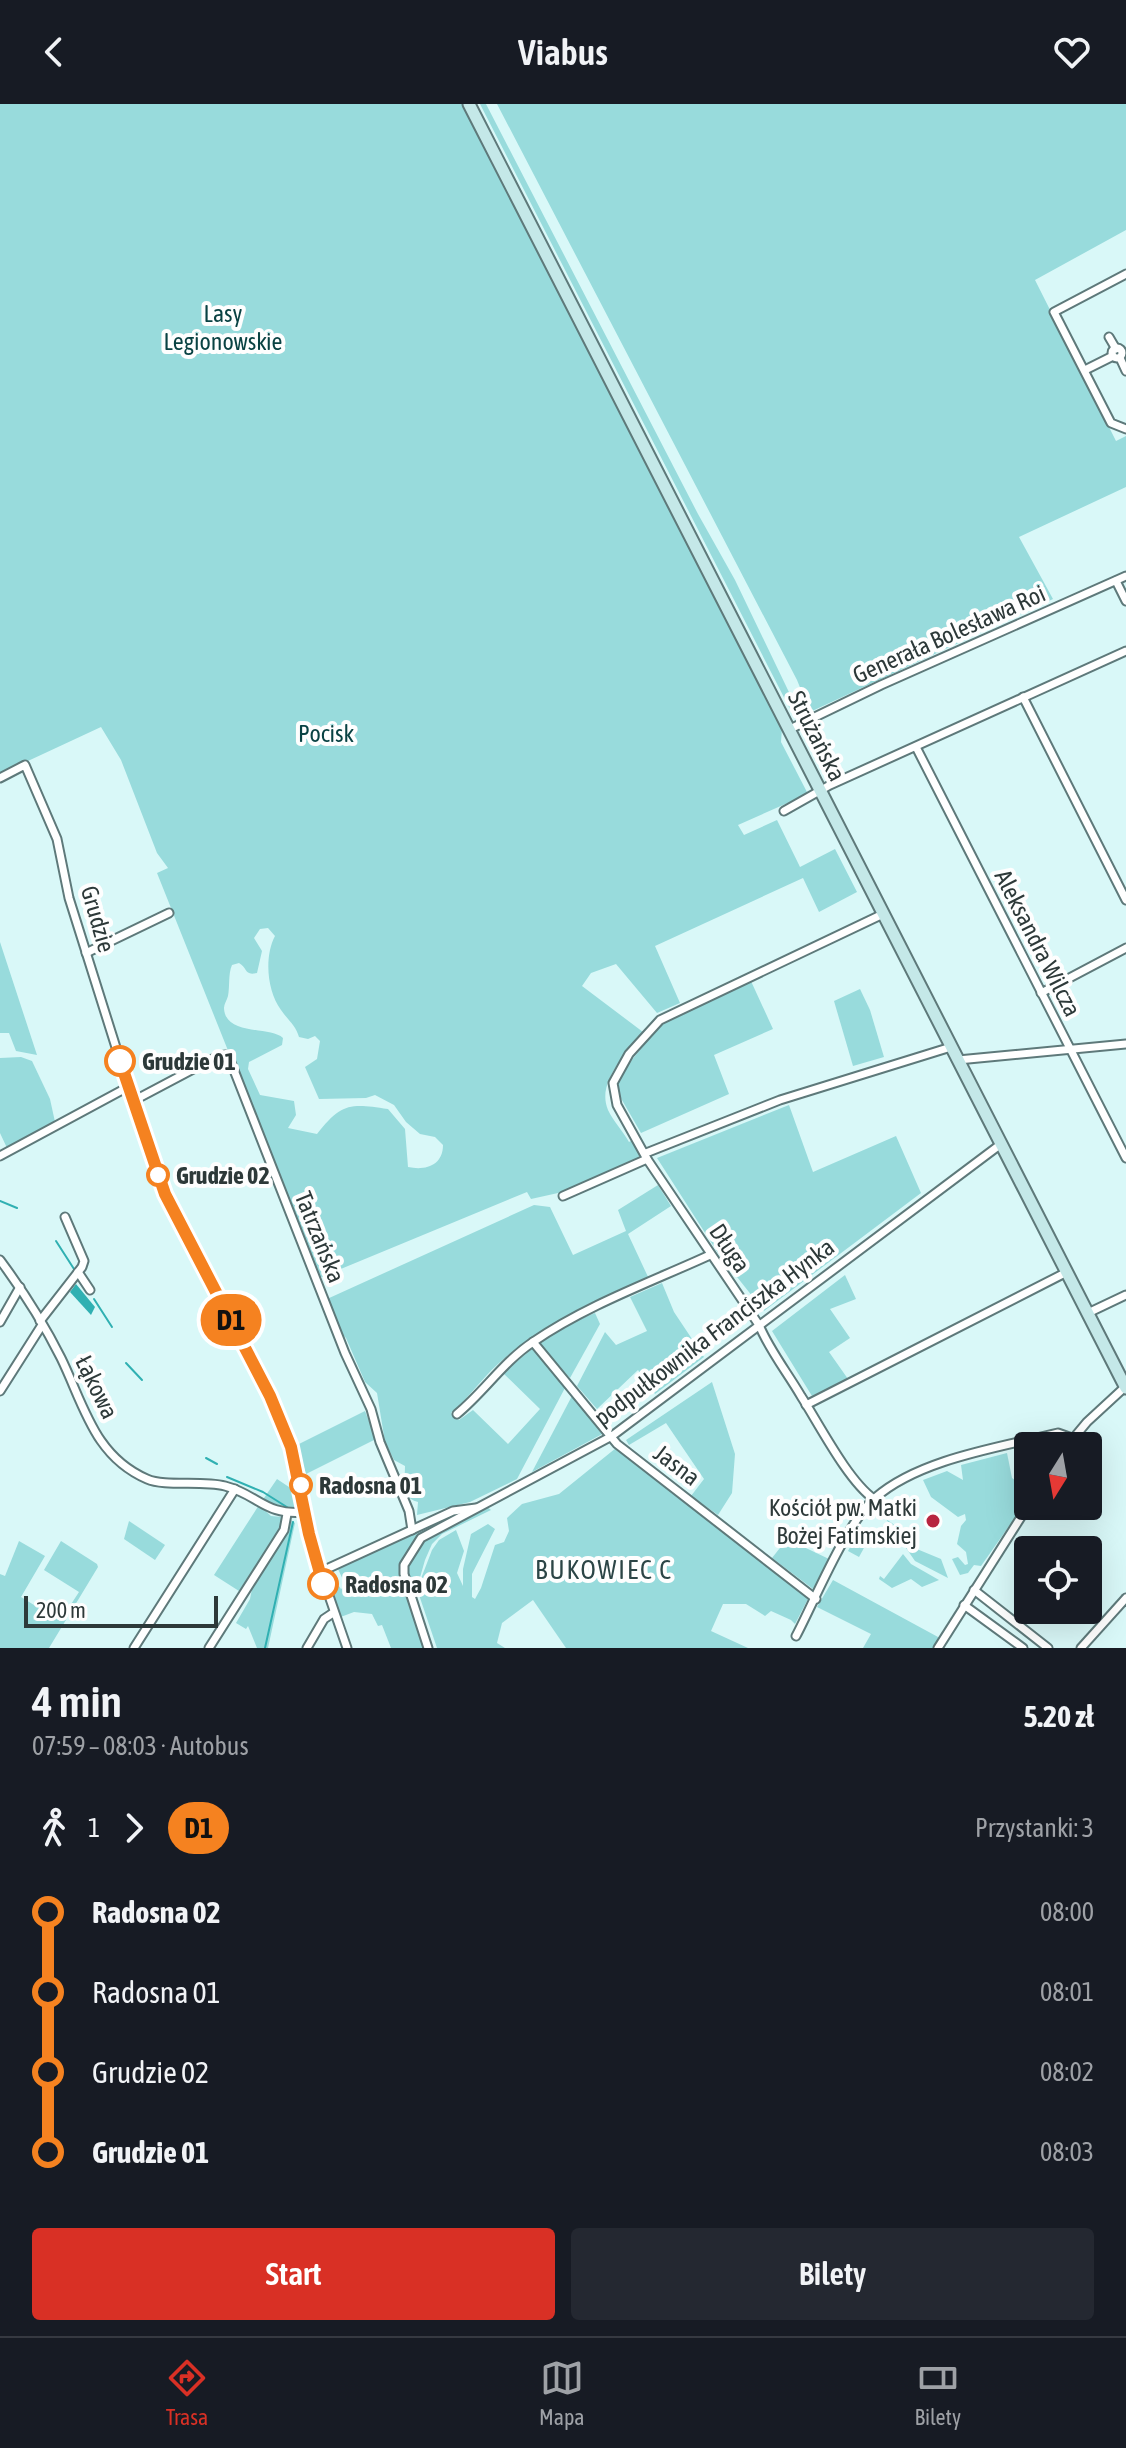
<!DOCTYPE html>
<html lang="pl">
<meta charset="utf-8">
<style>
:root{--surface:#171b24;--page:#242831;--text:#f1f3f6;--muted:#9ea1a6;--line:#363941;--accent:#d93025}
body{margin:0;font-family:"Asap Condensed",sans-serif;background:var(--page);color:var(--text);height:100vh;display:flex;flex-direction:column;font-size:30px;white-space:nowrap}
*{box-sizing:border-box;margin:0}
p{font-size:26px;color:var(--muted)}
.icon{flex:none;width:44px;height:44px;fill:none;stroke:currentColor;stroke-width:2;stroke-linecap:round;stroke-linejoin:round}
.map{position:relative;height:1544px;overflow:hidden}
.drawer{display:flex;flex-direction:column;background:var(--surface);flex:1}
.drawer>*{flex:none}
.badge{padding:0 16px;border-radius:26px;font-size:28px;line-height:52px}
.needle{width:52px;rotate:191deg}
.controls{position:absolute;left:1014px;top:1328px;display:grid;gap:16px}
.controls a{display:grid;place-items:center;width:88px;height:88px;border-radius:8px;background:var(--surface);box-shadow:0 8px 32px #0002;font-size:40px}
.scale{position:absolute;left:24px;bottom:20px;width:194px;box-sizing:border-box;padding-left:8px;border:4px solid #2d3939;border-top:0;font-size:22px;line-height:28px;white-space:nowrap;color:#2d3939;-webkit-text-stroke:6px #fefefe;paint-order:stroke}
.map>.badge{position:absolute;translate:-50% -50%;box-shadow:0 0 0 4px #fff}
.legs{display:flex;align-items:center;gap:12px;height:88px;padding:0 32px;font-size:26px}
.legs p{margin-inline-start:auto}
.summary{display:flex;align-items:center;justify-content:space-between;height:136px;padding:0 32px}
h1{font-size:44px;font-weight:600;line-height:60px}
.action{display:flex;gap:16px;margin-top:auto;padding:16px 32px}
.action a{flex:1;height:92px;border-radius:8px;background:var(--accent);color:#fff;font-size:32px;font-weight:600;line-height:92px;text-align:center}
.action a+a{background:var(--page);color:var(--text)}
ul{padding:0 32px;list-style:none}
li{display:flex;align-items:center;gap:28px;height:80px;font-size:30px}
li i{display:grid;place-items:center;width:12px;height:100%;margin:0 10px;background:currentColor}
li i::after{content:'';width:20px;height:20px;margin:-10px;border:6px solid;border-radius:50%;background:var(--surface)}
li p{margin-inline-start:auto}
li:first-child i{background:linear-gradient(#0000 50%,currentColor 0)}
li:last-child i{background:linear-gradient(currentColor 50%,#0000 0)}
header{display:flex;justify-content:space-between;align-items:center;height:104px;padding:0 32px;background:var(--surface);font-size:36px;font-weight:600}
.tab-bar{display:flex;justify-content:space-around;align-items:center;height:112px;border-top:2px solid var(--line);background:var(--surface);font-size:22px;color:var(--muted)}
.tab-bar a{display:grid;justify-items:center;gap:4px}
.tab-bar .on{color:var(--accent)}
.map>svg:first-child{display:block}
.green{fill:#98dbdc;fill-rule:evenodd}
.water{fill:#30b0b2}
.lines{fill:none;stroke-linecap:round;stroke-linejoin:round}
.stream{stroke:#30b0b2;stroke-width:2}
.street-casing{stroke:#5e797a;stroke-width:11}
.secondary-casing{stroke:#5e797a;stroke-width:15}
.street{stroke:#fff;stroke-width:7}
.secondary{stroke:#c4e8e8;stroke-width:11}
.line-1-casing{stroke:#fff;stroke-width:18}
.line-1{stroke:#f58220;stroke-width:12}
.stop-1-dot{fill:#fff;stroke:#f58220;stroke-width:4}
.poi-dot{fill:#b72540;stroke:#fefefe;stroke-width:3}
.labels{text-anchor:middle;dominant-baseline:central;stroke-width:8;stroke-linejoin:round;paint-order:stroke}
.park-label{font-size:24px;fill:#094243;stroke:#fefefe}
.street-label{font-size:24px;fill:#2d3939;stroke:#fefefe}
.stop-label{font-size:24px;font-weight:bold;fill:#2d3939;stroke:#fefefe;text-anchor:start}
.poi-label{font-size:24px;fill:#2d3939;stroke:#fefefe;text-anchor:end}
.neighbourhood-label{font-size:26px;letter-spacing:2px;fill:#2c4546;stroke:#fefefe}
</style>
<header><svg class="icon" aria-label="back" viewBox="0 0 24 24"><path d="M15 5l-7 7 7 7"/></svg>Viabus<svg class="icon" aria-label="heart" viewBox="0 0 24 24"><path d="M12 20l-8-8c-3-5 5-10 8-4 3-6 11-1 8 4z"/></svg></header>
<div class="map">
<svg width="1126" height="1544" viewBox="0 0 1126 1544">
<rect width="100%" height="100%" fill="#d9f8f8"/>
<g class="green">
<path d="M0 0H463L782 624 781 638 808 690 738 721 744 731 777 716 800 763 835 745 857 788 819 808 803 774 655 842 680 899 657 909 616 860 591 869 582 882 643 928C627 949 596 978 608 1006 613 1017 623 1027 629 1038L634 1035 640 1049 638 1055 567 1087 531 1095 527 1088 319 1174 157 769 168 764 157 749 121 656 101 623 0 670ZM268 824 275 832C264 853 267 887 281 906 288 916 296 922 299 933L308 935 315 932 320 937 317 955 305 963 319 995 366 994 375 991 394 1001 406 1018 420 1030 435 1033 443 1041C443 1061 426 1067 408 1063L405 1025 388 1005C350 999 341 999 317 1030L288 1024 296 1011 294 997 260 991 248 965 249 958 282 941 283 934C270 922 225 932 224 904 224 900 227 896 228 892 230 882 228 870 232 861L239 859C248 864 244 872 257 869L262 847 254 834 260 825Z"/>
<path d="M480 0H486L698 410 735 476 799 609 796 612 792 609Z"/>
<path d="M497 0H1126V126L1035 176 1116 337 1126 332V383L1019 433 1053 495 810 608 797 576Z"/>
<path d="M0 838 37 951 16 947 9 929H0Z"/>
<path d="M750 875 773 925 714 951 729 990 641 1029 615 984 623 967 663 917Z"/>
<path d="M860 885 870 906 884 953 853 962 834 897Z"/>
<path d="M21 953 32 957 50 995 55 1018 7 1044 0 1029V954Z"/>
<path d="M789 1001 813 1068 896 1032 921 1089 764 1207 718 1149 657 1054Z"/>
<path d="M658 1081 671 1102 628 1130 649 1175C596 1199 542 1220 498 1260 481 1275 469 1294 451 1309L459 1316 473 1306 508 1340 540 1305 503 1269 533 1244 566 1282 517 1375 470 1398 417 1411 418 1398C400 1394 405 1378 405 1362L394 1356 385 1338 377 1289 365 1278 346 1234 339 1227 327 1195 534 1101 550 1103 573 1151 626 1127 618 1106Z"/>
<path d="M845 1171 856 1195 830 1205 850 1234 829 1248 848 1275 812 1292 772 1227Z"/>
<path d="M662 1179 674 1208 704 1253 655 1290 638 1266 597 1305 577 1282 605 1228 616 1241 647 1227 630 1193Z"/>
<path d="M595 1209 600 1220 570 1274 538 1239 569 1220Z"/>
<path d="M712 1278 735 1350 732 1389 718 1411 691 1392 704 1375 666 1319 629 1341 626 1336Z"/>
<path d="M573 1290 606 1328 532 1368Z"/>
<path d="M365 1307 376 1335 306 1370 297 1341Z"/>
<path d="M616 1344 767 1460 808 1495 795 1520 791 1516 771 1507 765 1512 746 1500H723L711 1527 748 1544H566L533 1496 502 1519 497 1539 505 1544H437L417 1485 432 1446 439 1436 456 1426 464 1447 457 1469 463 1482V1465L471 1430 488 1420 495 1425 472 1470V1493L475 1495 481 1484 495 1441 504 1438 509 1427 507 1414 522 1400 559 1390Z"/>
<path d="M1007 1349 1012 1374 1028 1385V1395L981 1462 974 1461 968 1469 960 1471 952 1455 958 1453 965 1461 968 1460 966 1448 957 1440 961 1422 966 1416 965 1410 958 1413 931 1393 923 1376 947 1367 963 1376 961 1361Z"/>
<path d="M277 1375 292 1385 296 1380 300 1396 295 1406 289 1408 262 1397Z"/>
<path d="M259 1401 271 1412 282 1413 284 1420 264 1454 261 1453 239 1487 214 1471Z"/>
<path d="M486 1402 491 1406 442 1430 432 1440 425 1456 415 1491 433 1544H431C424 1525 403 1479 408 1461 411 1451 419 1442 427 1434Z"/>
<path d="M464 1407C437 1421 408 1431 401 1463L426 1544H391L382 1521 378 1522 372 1510 354 1508 338 1514 329 1481 336 1478 341 1485 346 1482 337 1463 451 1410Z"/>
<path d="M886 1415 916 1436 912 1443 941 1455 948 1474 915 1457Z"/>
<path d="M291 1416 295 1419 268 1544H257L248 1522 246 1525 236 1519 250 1495 253 1480 284 1431Z"/>
<path d="M129 1417 165 1441 155 1456 124 1435Z"/>
<path d="M859 1426 870 1433 859 1453 848 1447Z"/>
<path d="M787 1435 829 1455 813 1485 772 1454Z"/>
<path d="M19 1437 45 1452 21 1493 60 1517 79 1488 44 1466 61 1437 97 1460 98 1463 49 1544H0V1470L5 1472Z"/>
<path d="M903 1450 911 1460 939 1476 922 1483 911 1475 892 1484 879 1475 880 1472 884 1475Z"/>
<path d="M833 1476 938 1533 939 1534 933 1544H863L871 1530 817 1503Z"/>
</g>
<path class="water" d="M76 1180 95 1203 91 1211 70 1188Z"/>
<g class="lines">
<g class="stream">
<path d="M0 1097 17 1104"/>
<path d="M56 1137 74 1165"/>
<path d="M94 1195 112 1223"/>
<path d="M126 1259 142 1276"/>
<path d="M206 1354 217 1360"/>
<path d="M227 1373 263 1388 290 1405"/>
<path d="M265 1544 293 1418"/>
</g>
<defs>
<g id="street">
<path d="M1126 170 1054 208 1111 319 1126 325"/>
<path d="M1109 233 1116 245"/>
<circle cx="1117" cy="249" r="5"/>
<path d="M1120 254 1126 267"/>
<path d="M1085 266 1113 252"/>
<path d="M1116 477 1126 497"/>
<path d="M1023 593 1126 796"/>
<path d="M788 626 881 581 1126 472"/>
<path d="M916 643 1126 1054"/>
<path d="M0 674 25 661 57 735 69 794 147 1042 165 1090 271 1294 291 1343 317 1457 347 1544"/>
<path d="M784 707 830 681 1126 547"/>
<path d="M86 849 169 809"/>
<path d="M1041 889 1126 844"/>
<path d="M958 956 1126 940"/>
<path d="M133 997 218 952 226 951 230 956 345 1249 371 1305 380 1338 409 1407 412 1426"/>
<path d="M646 1049 780 996 951 943"/>
<path d="M0 1052 128 983"/>
<path d="M563 1092 647 1055"/>
<path d="M0 1156C23 1187 44 1220 61 1254 84 1301 94 1352 147 1375 165 1383 202 1376 225 1382 259 1391 265 1412 305 1408"/>
<path d="M78 1168 90 1186"/>
<path d="M1088 1209 1126 1191"/>
<path d="M40 1217 82 1163 84 1157 65 1113"/>
<path d="M0 1218 20 1183"/>
<path d="M533 1238 617 1340 816 1495"/>
<path d="M0 1287 42 1221"/>
<path d="M806 1301 1067 1168"/>
<path d="M457 1310C484 1288 503 1258 533 1238 587 1201 651 1178 710 1151"/>
<path d="M1067 1342 1087 1318 1126 1282"/>
<path d="M874 1395C848 1377 819 1320 801 1292 787 1268 770 1247 759 1221L647 1055 617 1001 613 979 629 950 660 916 883 810"/>
<path d="M320 1468 453 1407 476 1404"/>
<path d="M974 1486 1048 1544"/>
<path d="M964 1501 1023 1544"/>
<path d="M796 1532C815 1496 846 1419 875 1394 919 1355 1001 1343 1058 1329L1072 1334"/>
<path d="M134 1544 235 1385"/>
<path d="M209 1544 284 1426 287 1410"/>
<path d="M307 1544 324 1515 333 1509"/>
<path d="M428 1544 404 1470V1461L421 1434 612 1332 1001 1040"/>
<path d="M938 1544 1028 1402"/>
<path d="M1081 1544 1126 1494"/>
</g>
<path id="secondary" d="M469 0 1126 1284"/>
</defs>
<use href="#street" class="street-casing"/>
<use href="#secondary" class="secondary-casing"/>
<use href="#street" class="street"/>
<use href="#secondary" class="secondary"/>
</g>
<g class="lines">
<defs>
<path id="line-1" d="M120 957 165 1090 270 1292 291 1343 309 1430 323 1480"/>
</defs>
<use href="#line-1" class="line-1-casing"/>
<use href="#line-1" class="line-1"/>
</g>
<g class="stop-1-dot">
<circle cx="120" cy="957" r="14"/>
<circle cx="158" cy="1071" r="10"/>
<circle cx="301" cy="1381" r="10"/>
<circle cx="323" cy="1480" r="14"/>
</g>
<circle class="poi-dot" cx="933" cy="1417" r="8"/>
<g class="labels">
<g class="park-label">
<text x="223" y="209">Lasy<tspan x="223" dy="28">Legionowskie</tspan></text>
<text x="326" y="629">Pocisk</text>
</g>
<g class="street-label">
<text transform="translate(949 530) rotate(-24)">Generała Bolesława Roi</text>
<text transform="translate(817 632) rotate(63)">Strużańska</text>
<text transform="translate(98 815) rotate(74)">Grudzie</text>
<text transform="translate(1038 839) rotate(63)">Aleksandra Wilcza</text>
<text transform="translate(320 1133) rotate(68)">Tatrzańska</text>
<text transform="translate(730 1144) rotate(56)">Długa</text>
<text transform="translate(714 1228) rotate(-37)">podpułkownika Franciszka Hynka</text>
<text transform="translate(97 1283) rotate(64)">Łąkowa</text>
<text transform="translate(677 1361) rotate(37)">Jasna</text>
</g>
<g class="stop-label">
<text x="142" y="957">Grudzie 01</text>
<text x="176" y="1071">Grudzie 02</text>
<text x="319" y="1381">Radosna 01</text>
<text x="345" y="1480">Radosna 02</text>
</g>
<g class="poi-label">
<text x="917" y="1403">Kościół pw. Matki<tspan x="917" dy="28">Bożej Fatimskiej</tspan></text>
</g>
<g class="neighbourhood-label">
<text x="604" y="1466">BUKOWIEC C</text>
</g>
</g>
</svg>
<div class="controls">
<a><svg class="needle" viewBox="-14 -14 28 28"><path d="M0-13l5 13h-10z" fill="#e53935"/><path d="M0 13l5-13h-10z" fill="#9ea1a6"/></svg></a>
<a><svg class="icon" aria-label="locate" viewBox="0 0 24 24"><circle cx="12" cy="12" r="6"/><path d="M12 2v4M12 18v4M2 12h4M18 12h4"/></svg></a>
</div>
<div class="scale">200 m</div>
<b class="badge" style="left:231px;top:1216px;background:#f58220;color:#111">D1</b>
</div>
<section class="drawer">
<div class="summary"><div><h1>4 min</h1><p>07:59 – 08:03 · Autobus</p></div><b>5.20 zł</b></div>
<div class="legs"><svg class="icon" aria-label="walk" viewBox="0 0 24 24"><circle cx="13" cy="4" r="2"/><path d="M13 8l-2 6 4 7M11 14l-3 7M7 12l3-4h3l4 4"/></svg>1<svg class="icon" aria-label="forward" viewBox="0 0 24 24"><path d="M9 5l7 7-7 7"/></svg><b class="badge" style="background:#f58220;color:#111">D1</b><p>Przystanki: 3</p></div>
<ul>
<li><i style="color:#f58220"></i><b>Radosna 02</b><p>08:00</p></li>
<li><i style="color:#f58220"></i><span>Radosna 01</span><p>08:01</p></li>
<li><i style="color:#f58220"></i><span>Grudzie 02</span><p>08:02</p></li>
<li><i style="color:#f58220"></i><b>Grudzie 01</b><p>08:03</p></li>
</ul>
<div class="action"><a>Start</a><a>Bilety</a></div>
</section>
<nav class="tab-bar">
<a class="on"><svg class="icon" aria-label="directions" viewBox="0 0 24 24"><path d="M12 3l9 9-9 9-9-9zM9 14v-3h6M13 9l2 2-2 2"/></svg>Trasa</a>
<a><svg class="icon" aria-label="map" viewBox="0 0 24 24"><path d="M3 6l6-2 6 2 6-2v14l-6 2-6-2-6 2zM9 4v14M15 6v14"/></svg>Mapa</a>
<a><svg class="icon" aria-label="tickets" viewBox="0 0 24 24"><path d="M3 7h18v10H3zM15 7v10"/></svg>Bilety</a>
</nav>
